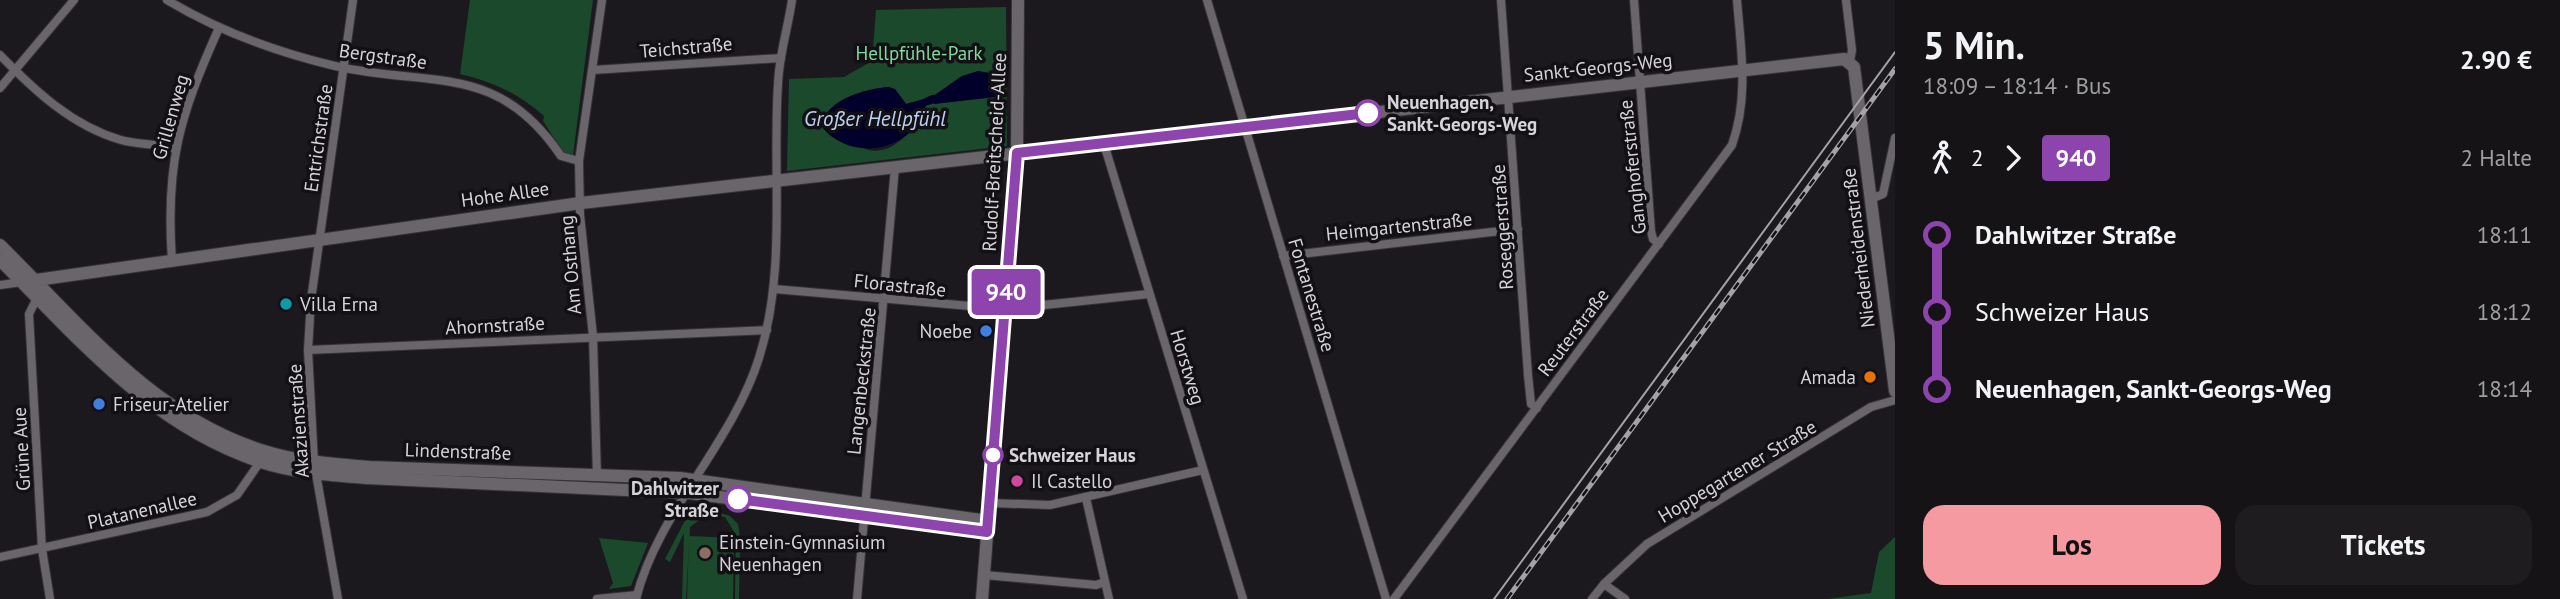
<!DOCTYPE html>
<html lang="de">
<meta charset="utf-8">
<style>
:root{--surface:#151316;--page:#1e1c1f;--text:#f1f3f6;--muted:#9d9ea1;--accent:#f49aa0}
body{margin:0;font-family:"PT Sans",sans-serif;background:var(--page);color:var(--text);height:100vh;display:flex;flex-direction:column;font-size:26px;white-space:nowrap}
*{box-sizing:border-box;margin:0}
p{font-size:23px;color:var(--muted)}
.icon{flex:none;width:38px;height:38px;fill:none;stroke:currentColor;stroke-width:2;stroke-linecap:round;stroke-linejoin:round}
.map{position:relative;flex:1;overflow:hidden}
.details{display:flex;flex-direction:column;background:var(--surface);width:665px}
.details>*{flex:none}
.badge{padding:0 14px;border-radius:5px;font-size:24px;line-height:46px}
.map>.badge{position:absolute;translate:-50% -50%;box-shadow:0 0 0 4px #fff}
.legs{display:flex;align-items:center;gap:10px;height:77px;padding:0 28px;font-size:23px}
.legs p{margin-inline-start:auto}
.summary{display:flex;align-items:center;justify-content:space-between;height:119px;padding:0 28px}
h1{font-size:38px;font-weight:600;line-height:52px}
.cta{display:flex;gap:14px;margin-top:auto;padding:14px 28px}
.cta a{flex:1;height:80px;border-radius:21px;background:var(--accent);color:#111;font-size:28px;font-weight:600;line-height:80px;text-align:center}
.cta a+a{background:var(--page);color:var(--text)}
ul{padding:0 28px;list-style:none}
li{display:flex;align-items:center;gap:24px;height:77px;font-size:26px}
li i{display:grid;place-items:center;width:10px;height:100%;margin:0 9px;background:currentColor}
li i::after{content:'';width:18px;height:18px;margin:-9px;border:5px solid;border-radius:50%;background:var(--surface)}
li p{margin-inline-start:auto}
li:first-child i{background:linear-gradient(#0000 50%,currentColor 0)}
li:last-child i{background:linear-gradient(currentColor 50%,#0000 0)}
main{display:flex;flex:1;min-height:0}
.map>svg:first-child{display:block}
.green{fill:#1b492b;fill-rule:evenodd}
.water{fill:#00002a}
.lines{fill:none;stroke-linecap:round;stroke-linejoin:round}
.canal{stroke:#00002a;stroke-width:8}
.street-casing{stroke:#353336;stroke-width:10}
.secondary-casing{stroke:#353336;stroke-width:14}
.street{stroke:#69656b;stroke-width:8}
.secondary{stroke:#69656b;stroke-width:12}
.tram{stroke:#a4a2a5;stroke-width:2}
.rail-casing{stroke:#a4a2a5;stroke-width:5}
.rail{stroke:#131015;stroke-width:2.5;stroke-dasharray:8;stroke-linecap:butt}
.line-1-casing{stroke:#fff;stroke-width:16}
.line-1{stroke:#8e44ad;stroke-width:10}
.stop-1-dot{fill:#fff;stroke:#8e44ad;stroke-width:3.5}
.culture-dot{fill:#0f9aa8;stroke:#131015;stroke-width:2.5}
.shop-dot{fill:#3f7fe0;stroke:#131015;stroke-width:2.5}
.food-dot{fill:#e8710a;stroke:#131015;stroke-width:2.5}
.hotel-dot{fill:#d1479c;stroke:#131015;stroke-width:2.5}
.education-dot{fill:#8d6e63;stroke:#131015;stroke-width:2.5}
.labels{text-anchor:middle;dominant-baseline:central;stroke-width:7;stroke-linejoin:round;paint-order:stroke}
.street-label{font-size:19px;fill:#d6d4d7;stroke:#131015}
.park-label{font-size:19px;fill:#7cdc9a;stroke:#131015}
.stop-label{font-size:19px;font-weight:bold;fill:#d6d4d7;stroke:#131015;text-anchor:start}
.poi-label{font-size:19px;fill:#d6d4d7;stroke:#131015;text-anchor:start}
.water-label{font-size:21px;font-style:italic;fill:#bbd2f4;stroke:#131015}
</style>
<main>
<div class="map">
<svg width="1895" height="599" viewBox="0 0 1895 599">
<rect width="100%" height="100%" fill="#1c191e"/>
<g class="green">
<path d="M470 0H593L573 155 563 152 543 121 544 116C518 93 493 82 460 74Z"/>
<path d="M1006 7 1007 146 787 171 789 79 844 77 872 61 876 10ZM962 76 968 99 934 104 932 97ZM898 93 906 104 927 99C921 121 897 156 869 150 855 147 837 124 827 114L835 107Z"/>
<path d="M710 510 730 516 738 524 740 537 739 599H735L736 535 725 517 706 515 690 527 686 599H682L684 533 670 562 665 559 690 511 693 513 692 518Z"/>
<path d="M689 536 734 538 733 599H687Z"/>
<path d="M1895 537V599H1827L1871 593 1879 552Z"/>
<path d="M599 538 648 543 631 586 609 589 613 583Z"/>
</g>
<g class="water">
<path d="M978 71 1002 75 1005 87 996 97 934 104 932 97 962 76Z"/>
<path d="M889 87 895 89 906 104 927 98 929 103C922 108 922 119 915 127 892 155 845 156 822 127 823 100 867 88 889 87Z"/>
</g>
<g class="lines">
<path class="canal" d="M928 101 933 99"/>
<defs>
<g id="street">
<path d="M167 0C219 31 276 52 335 66 431 88 497 61 561 156L579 161"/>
<path d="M1207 0 1386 599"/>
<path d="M1501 0 1528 375 1531 404 1537 408"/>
<path d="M1634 0 1651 231 1653 239 1659 244"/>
<path d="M1846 0 1852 50 1850 61"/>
<path d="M0 55C34 90 72 126 121 140 138 145 156 143 175 149"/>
<path d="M593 70 781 58"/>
<path d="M0 88 74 0"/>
<path d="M1104 144 1243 599"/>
<path d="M1871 199 1883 194 1895 138"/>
<path d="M1283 256 1518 229"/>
<path d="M172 260C165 163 180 115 219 28"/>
<path d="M0 285 22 282"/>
<path d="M774 289 1005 309 1149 294"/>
<path d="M37 298 29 314 42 549 50 599"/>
<path d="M308 350 767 330"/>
<path d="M597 477 593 336 580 215 579 161 602 0"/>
<path d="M1086 498 1109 599"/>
<path d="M990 503 1050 505 1203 470"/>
<path d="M0 557 207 512 237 495 262 459"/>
<path d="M984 575 1096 585 1105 582"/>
<path d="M1604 584 1625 599"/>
<path d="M338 599 314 462 308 350 311 300 353 0"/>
<path d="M597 599 637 595"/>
<path d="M636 599C657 513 732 444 759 358 787 269 772 176 778 84 779 55 788 28 792 0"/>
<path d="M857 599 895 167"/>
<path d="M1394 599 1732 145C1749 97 1741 50 1737 0"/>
<path d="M1592 599 1604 584 1647 544 1871 407 1895 400"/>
</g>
<g id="secondary">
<path d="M0 245C80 324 153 417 264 451 298 462 334 464 370 467L680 478 988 521"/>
<path d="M0 260C79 339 151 426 261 462 295 473 331 475 366 478L689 493 987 532"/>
<path d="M22 282 581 203 1844 59 1854 67 1895 391"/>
<path d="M982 599 1017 153 1018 0"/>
</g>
</defs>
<use href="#street" class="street-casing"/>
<use href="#secondary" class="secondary-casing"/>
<use href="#street" class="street"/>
<use href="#secondary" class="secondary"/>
<path class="tram" d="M1494 599 1895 52"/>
<defs>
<path id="rail" d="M1507 599 1895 69"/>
</defs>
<use href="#rail" class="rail-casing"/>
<use href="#rail" class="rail"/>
</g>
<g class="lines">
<defs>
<path id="line-1" d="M738 499 987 532 1017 153 1368 113"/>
</defs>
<use href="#line-1" class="line-1-casing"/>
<use href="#line-1" class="line-1"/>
</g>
<g class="stop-1-dot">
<circle cx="1368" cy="113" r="12"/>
<circle cx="993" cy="455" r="9"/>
<circle cx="738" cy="499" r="12"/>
</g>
<circle class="culture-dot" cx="286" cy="304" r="7"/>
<g class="shop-dot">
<circle cx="986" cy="331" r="7"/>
<circle cx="99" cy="404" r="7"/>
</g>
<circle class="food-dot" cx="1870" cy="377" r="7"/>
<circle class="hotel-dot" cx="1017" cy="481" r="7"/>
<circle class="education-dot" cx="705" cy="553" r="7"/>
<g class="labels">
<g class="street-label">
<text transform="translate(686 47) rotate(-5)">Teichstraße</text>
<text transform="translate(383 56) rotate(8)">Bergstraße</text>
<text transform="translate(1598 67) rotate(-6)">Sankt-Georgs-Weg</text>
<text transform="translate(170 117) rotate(-74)">Grillenweg</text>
<text transform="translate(318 138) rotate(-82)">Entrichstraße</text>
<text transform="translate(994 152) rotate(-87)">Rudolf-Breitscheid-Allee</text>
<text transform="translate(1632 167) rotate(-96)">Ganghoferstraße</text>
<text transform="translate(505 194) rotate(-8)">Hohe Allee</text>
<text transform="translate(1399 226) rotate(-6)">Heimgartenstraße</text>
<text transform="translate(1502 227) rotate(-94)">Roseggerstraße</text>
<text transform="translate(1858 248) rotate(-97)">Niederheidenstraße</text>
<text transform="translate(570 265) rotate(-95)">Am Osthang</text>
<text transform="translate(900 285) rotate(6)">Florastraße</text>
<text transform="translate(1312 295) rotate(73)">Fontanestraße</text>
<text transform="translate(495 325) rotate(-3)">Ahornstraße</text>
<text transform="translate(1573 332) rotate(-53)">Reuterstraße</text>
<text transform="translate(1188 367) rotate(73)">Horstweg</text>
<text transform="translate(861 381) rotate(-84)">Langenbeckstraße</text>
<text transform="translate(298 421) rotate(-94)">Akazienstraße</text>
<text transform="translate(21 449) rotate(-93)">Grüne Aue</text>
<text transform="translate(458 451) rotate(2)">Lindenstraße</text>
<text transform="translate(1737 471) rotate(-31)">Hoppegartener Straße</text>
<text transform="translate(142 510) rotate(-13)">Platanenallee</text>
</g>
<g class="park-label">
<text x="919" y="53">Hellpfühle-Park</text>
</g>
<g class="stop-label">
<text x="1387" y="102">Neuenhagen,<tspan x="1387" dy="22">Sankt-Georgs-Weg</tspan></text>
<text x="1009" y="455">Schweizer Haus</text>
<text x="719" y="488" text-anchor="end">Dahlwitzer<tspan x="719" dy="22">Straße</tspan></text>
</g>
<g class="poi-label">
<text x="300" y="304">Villa Erna</text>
<text x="972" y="331" text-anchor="end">Noebe</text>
<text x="1856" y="377" text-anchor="end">Amada</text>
<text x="113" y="404">Friseur-Atelier</text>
<text x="1031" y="481">Il Castello</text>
<text x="719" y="542">Einstein-Gymnasium<tspan x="719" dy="22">Neuenhagen</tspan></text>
</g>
<g class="water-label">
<text x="875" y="118">Großer Hellpfühl</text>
</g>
</g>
</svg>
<b class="badge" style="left:1006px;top:292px;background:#8e44ad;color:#fff">940</b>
</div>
<section class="details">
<div class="summary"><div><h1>5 Min.</h1><p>18:09 – 18:14 · Bus</p></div><b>2.90 €</b></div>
<div class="legs"><svg class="icon" aria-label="walk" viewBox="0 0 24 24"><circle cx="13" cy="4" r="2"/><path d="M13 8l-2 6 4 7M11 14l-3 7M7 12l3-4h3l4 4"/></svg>2<svg class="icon" aria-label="forward" viewBox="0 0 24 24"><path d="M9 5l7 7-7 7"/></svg><b class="badge" style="background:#8e44ad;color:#fff">940</b><p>2 Halte</p></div>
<ul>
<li><i style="color:#8e44ad"></i><b>Dahlwitzer Straße</b><p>18:11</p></li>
<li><i style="color:#8e44ad"></i><span>Schweizer Haus</span><p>18:12</p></li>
<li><i style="color:#8e44ad"></i><b>Neuenhagen, Sankt-Georgs-Weg</b><p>18:14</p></li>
</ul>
<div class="cta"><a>Los</a><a>Tickets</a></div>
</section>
</main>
